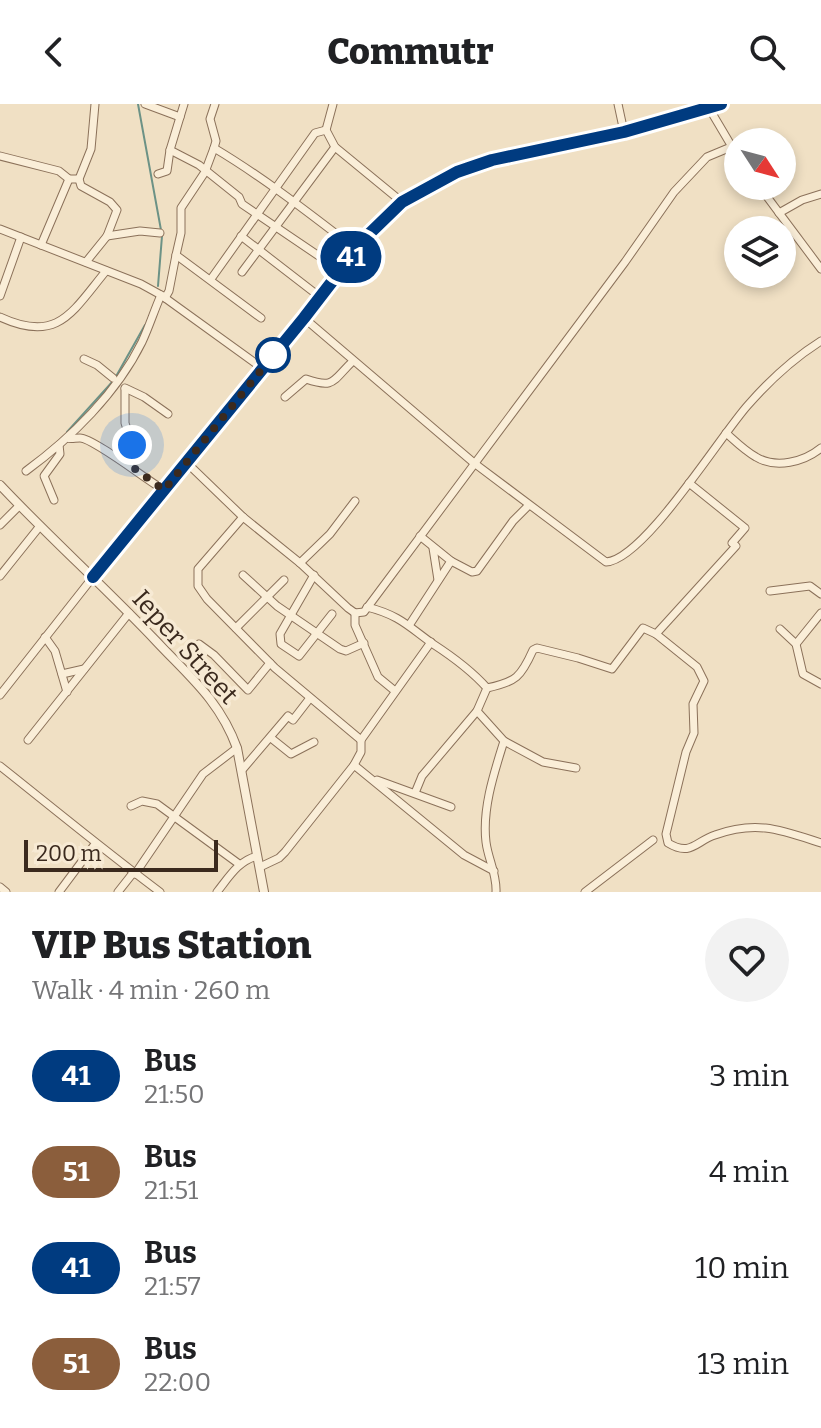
<!DOCTYPE html>
<meta charset="utf-8">
<style>
:root{--surface:#fff;--page:#f2f2f2;--text:#202124;--muted:#757577}
body{margin:0;font-family:Bitter,serif;background:var(--page);color:var(--text);height:100vh;display:flex;flex-direction:column;font-size:30px;white-space:nowrap}
*{box-sizing:border-box;margin:0}
p{font-size:26px;color:var(--muted)}
.icon{flex:none;width:44px;height:44px;fill:none;stroke:currentColor;stroke-width:2;stroke-linecap:round;stroke-linejoin:round}
.map{position:relative;height:788px;overflow:hidden}
.side{display:flex;flex-direction:column;background:var(--surface);flex:1}
.side>*{flex:none}
.badge{padding:0 16px;border-radius:26px;font-size:28px;line-height:52px}
.needle{width:52px;rotate:126deg}
.fabs{position:absolute;left:724px;top:24px;display:grid;gap:16px}
.fabs a{display:grid;place-items:center;width:72px;height:72px;border-radius:50%;background:var(--surface);box-shadow:0 4px 12px #0003;font-size:40px}
.scale{position:absolute;left:24px;bottom:20px;width:194px;box-sizing:border-box;padding-left:8px;border:4px solid #3b2a1e;border-top:0;font-size:22px;line-height:28px;white-space:nowrap;color:#3b2a1e;-webkit-text-stroke:6px #f7ead4;paint-order:stroke}
.you{position:absolute;width:40px;height:40px;margin:-20px;border:6px solid #fff;border-radius:50%;background:#1a73e8;box-shadow:0 0 0 12px #1a73e833}
.map>.badge{position:absolute;translate:-50% -50%;box-shadow:0 0 0 4px #fff}
.round{display:grid;place-items:center;flex:none;width:84px;height:84px;border-radius:42px;background:var(--page)}
.headline{display:flex;align-items:center;justify-content:space-between;height:136px;padding:0 32px}
h1{font-size:38px;font-weight:800;line-height:60px}
ul{padding:0;list-style:none}
li{display:flex;align-items:center;gap:24px;height:96px;padding:0 32px}
li div{flex:1}
li b{display:block;font-size:30px}
li em{font-style:normal}
li .badge{min-width:88px;font-weight:700;text-align:center}
header{display:flex;justify-content:space-between;align-items:center;height:104px;padding:0 32px;background:var(--surface);font-size:36px;font-weight:800}
.map>svg:first-child{display:block}
.lines{fill:none;stroke-linecap:round;stroke-linejoin:round}
.stream{stroke:#6c9286;stroke-width:2}
.minor-casing{stroke:#8b715a;stroke-width:9}
.tertiary-casing{stroke:#8b715a;stroke-width:10}
.minor{stroke:#faeed8;stroke-width:7}
.tertiary{stroke:#faeed8;stroke-width:8}
.line-casing{stroke:#fff;stroke-width:18}
.line{stroke:#003b80;stroke-width:12}
.walk{stroke:#3b2a1e;stroke-width:8;stroke-dasharray:0 14.4}
.stop-dot{fill:#fff;stroke:#003b80;stroke-width:4}
.labels{text-anchor:middle;dominant-baseline:central;stroke-width:7;stroke-linejoin:round;paint-order:stroke}
.street-label{font-size:26px;fill:#3b2a1e;stroke:#f7ead4}
</style>
<header><svg class="icon" aria-label="back" viewBox="0 0 24 24"><path d="M15 5l-7 7 7 7"/></svg>Commutr<svg class="icon" aria-label="search" viewBox="0 0 24 24"><circle cx="10" cy="10" r="6"/><path d="M15 15l6 6"/></svg></header>
<div class="map">
<svg width="821" height="788" viewBox="0 0 821 788">
<rect width="100%" height="100%" fill="#f0e0c4"/>
<g class="lines">
<g class="stream">
<path d="M138 0 161 126"/>
<path d="M158 182 162 132"/>
<path d="M67 328 114 276 145 221"/>
</g>
<defs>
<g id="minor">
<path d="M145 0 180 13"/>
<path d="M215 0 210 15 216 37 214 44 205 68 181 104V129L176 151 261 214"/>
<path d="M618 0 624 28"/>
<path d="M709 4 738 53"/>
<path d="M326 26 333 0"/>
<path d="M214 44C263 73 310 110 357 146"/>
<path d="M170 46 199 61 239 93 242 100 341 167"/>
<path d="M0 52 59 67 69 75H79"/>
<path d="M158 70 167 67 170 46 184 0"/>
<path d="M759 82 821 165"/>
<path d="M779 109 802 96 821 90"/>
<path d="M0 125 141 180 161 191 262 264"/>
<path d="M107 132 140 127 160 129"/>
<path d="M241 132 320 193"/>
<path d="M41 141 69 75"/>
<path d="M86 158 107 132 117 106 110 98 81 82 79 75 91 45 95 0"/>
<path d="M242 168 335 43"/>
<path d="M211 175 315 29 326 26 335 43 402 98"/>
<path d="M0 192 21 133"/>
<path d="M165 194 169 187 176 151"/>
<path d="M0 213C58 240 72 208 106 167"/>
<path d="M304 214 474 359 606 458C644 456 720 332 748 301 769 277 794 254 821 237"/>
<path d="M84 255 97 261 113 274"/>
<path d="M125 284 144 293 168 310"/>
<path d="M125 285V319L132 341 127 359"/>
<path d="M285 293 306 275C335 285 332 277 353 257"/>
<path d="M726 329C735 337 745 347 756 353 776 365 804 358 821 344"/>
<path d="M67 334C71 335 75 334 80 334 93 334 148 377 164 386"/>
<path d="M186 358 243 413 300 459 348 504 355 509 364 508 625 158 674 88 707 53 731 43"/>
<path d="M26 367C71 334 117 289 142 238 149 223 154 207 161 191"/>
<path d="M54 396 44 372 60 350 59 341"/>
<path d="M243 413 198 465V482L207 495 275 564 361 636"/>
<path d="M0 421 19 402"/>
<path d="M433 444 438 476"/>
<path d="M451 457 472 468 477 467 513 417 528 402"/>
<path d="M300 459 330 430 355 397"/>
<path d="M243 471 277 502 340 545 346 547 364 539"/>
<path d="M314 471 280 530 281 540 299 552 332 510"/>
<path d="M0 472 40 422"/>
<path d="M770 487 810 482 821 490"/>
<path d="M367 503C399 511 408 522 433 540 453 553 471 566 487 584 516 578 521 573 533 546L537 544 578 554 612 565 643 524 656 530 736 442 732 439 745 424 689 379"/>
<path d="M355 509V521L378 573 395 587"/>
<path d="M410 520 451 457 420 432"/>
<path d="M236 524 284 476"/>
<path d="M780 525 796 540 803 570 821 580"/>
<path d="M656 530 697 563 704 577 693 600 694 629 686 648 666 730 668 739C691 753 696 737 715 731 757 716 781 726 821 739"/>
<path d="M45 533 55 547 67 588"/>
<path d="M199 540 214 551 248 586 270 559"/>
<path d="M796 540 821 509"/>
<path d="M62 570 84 565"/>
<path d="M487 584 477 607 504 637C494 669 482 705 486 738 488 755 497 770 496 788"/>
<path d="M0 591 93 473"/>
<path d="M271 634 291 650 314 638"/>
<path d="M28 636 129 509"/>
<path d="M504 637 543 658 576 664"/>
<path d="M354 661 361 648V636L431 538"/>
<path d="M0 662C53 704 105 747 160 788"/>
<path d="M242 666 288 612 293 616 310 594"/>
<path d="M377 676 451 703"/>
<path d="M415 689 422 672 477 607"/>
<path d="M131 702 142 697 157 700 239 760"/>
<path d="M260 763 279 754 285 748 354 661 464 751 494 767"/>
<path d="M135 770 203 670 237 644"/>
<path d="M0 783 6 788"/>
<path d="M59 788 95 740"/>
<path d="M118 788 133 769"/>
<path d="M217 788C229 773 238 757 257 752"/>
<path d="M585 788 653 736"/>
</g>
<g id="tertiary">
<path d="M0 381C51 435 106 484 157 538 190 573 220 597 237 644L264 788"/>
<path d="M93 473 304 214 368 131 402 98 457 68 492 56 624 28 721 0"/>
</g>
</defs>
<use href="#minor" class="minor-casing"/>
<use href="#tertiary" class="tertiary-casing"/>
<use href="#minor" class="minor"/>
<use href="#tertiary" class="tertiary"/>
</g>
<g class="lines">
<defs>
<path id="line" d="M93 473 304 214 368 131 402 98 457 68 492 56 624 28 721 0"/>
</defs>
<use href="#line" class="line-casing"/>
<use href="#line" class="line"/>
<path class="walk" d="M132 341 127 359 164 386 276 248 273 251"/>
</g>
<circle class="stop-dot" cx="273" cy="251" r="16"/>
<g class="labels">
<g class="street-label">
<text transform="translate(185 543) rotate(48)">Ieper Street</text>
</g>
</g>
</svg>
<div class="fabs">
<a><svg class="needle" viewBox="-14 -14 28 28"><path d="M0-13l5 13h-10z" fill="#e53935"/><path d="M0 13l5-13h-10z" fill="#757577"/></svg></a>
<a><svg class="icon" aria-label="layers" viewBox="0 0 24 24"><path d="M12 4l9 5-9 5-9-5zM3 14l9 5 9-5"/></svg></a>
</div>
<div class="scale">200 m</div>
<div class="you" style="left:132px;top:341px"></div>
<b class="badge" style="left:351px;top:153px;background:#003b80;color:#fff">41</b>
</div>
<section class="side">
<div class="headline"><div><h1>VIP Bus Station</h1><p>Walk · 4 min · 260 m</p></div><a class="round"><svg class="icon" aria-label="heart" viewBox="0 0 24 24"><path d="M12 20l-8-8c-3-5 5-10 8-4 3-6 11-1 8 4z"/></svg></a></div>
<ul>
<li><span class="badge" style="background:#003b80;color:#fff">41</span><div><b>Bus</b><p>21:50</p></div><em>3 min</em></li>
<li><span class="badge" style="background:#8b5e3c;color:#fff">51</span><div><b>Bus</b><p>21:51</p></div><em>4 min</em></li>
<li><span class="badge" style="background:#003b80;color:#fff">41</span><div><b>Bus</b><p>21:57</p></div><em>10 min</em></li>
<li><span class="badge" style="background:#8b5e3c;color:#fff">51</span><div><b>Bus</b><p>22:00</p></div><em>13 min</em></li>
</ul>
</section>
